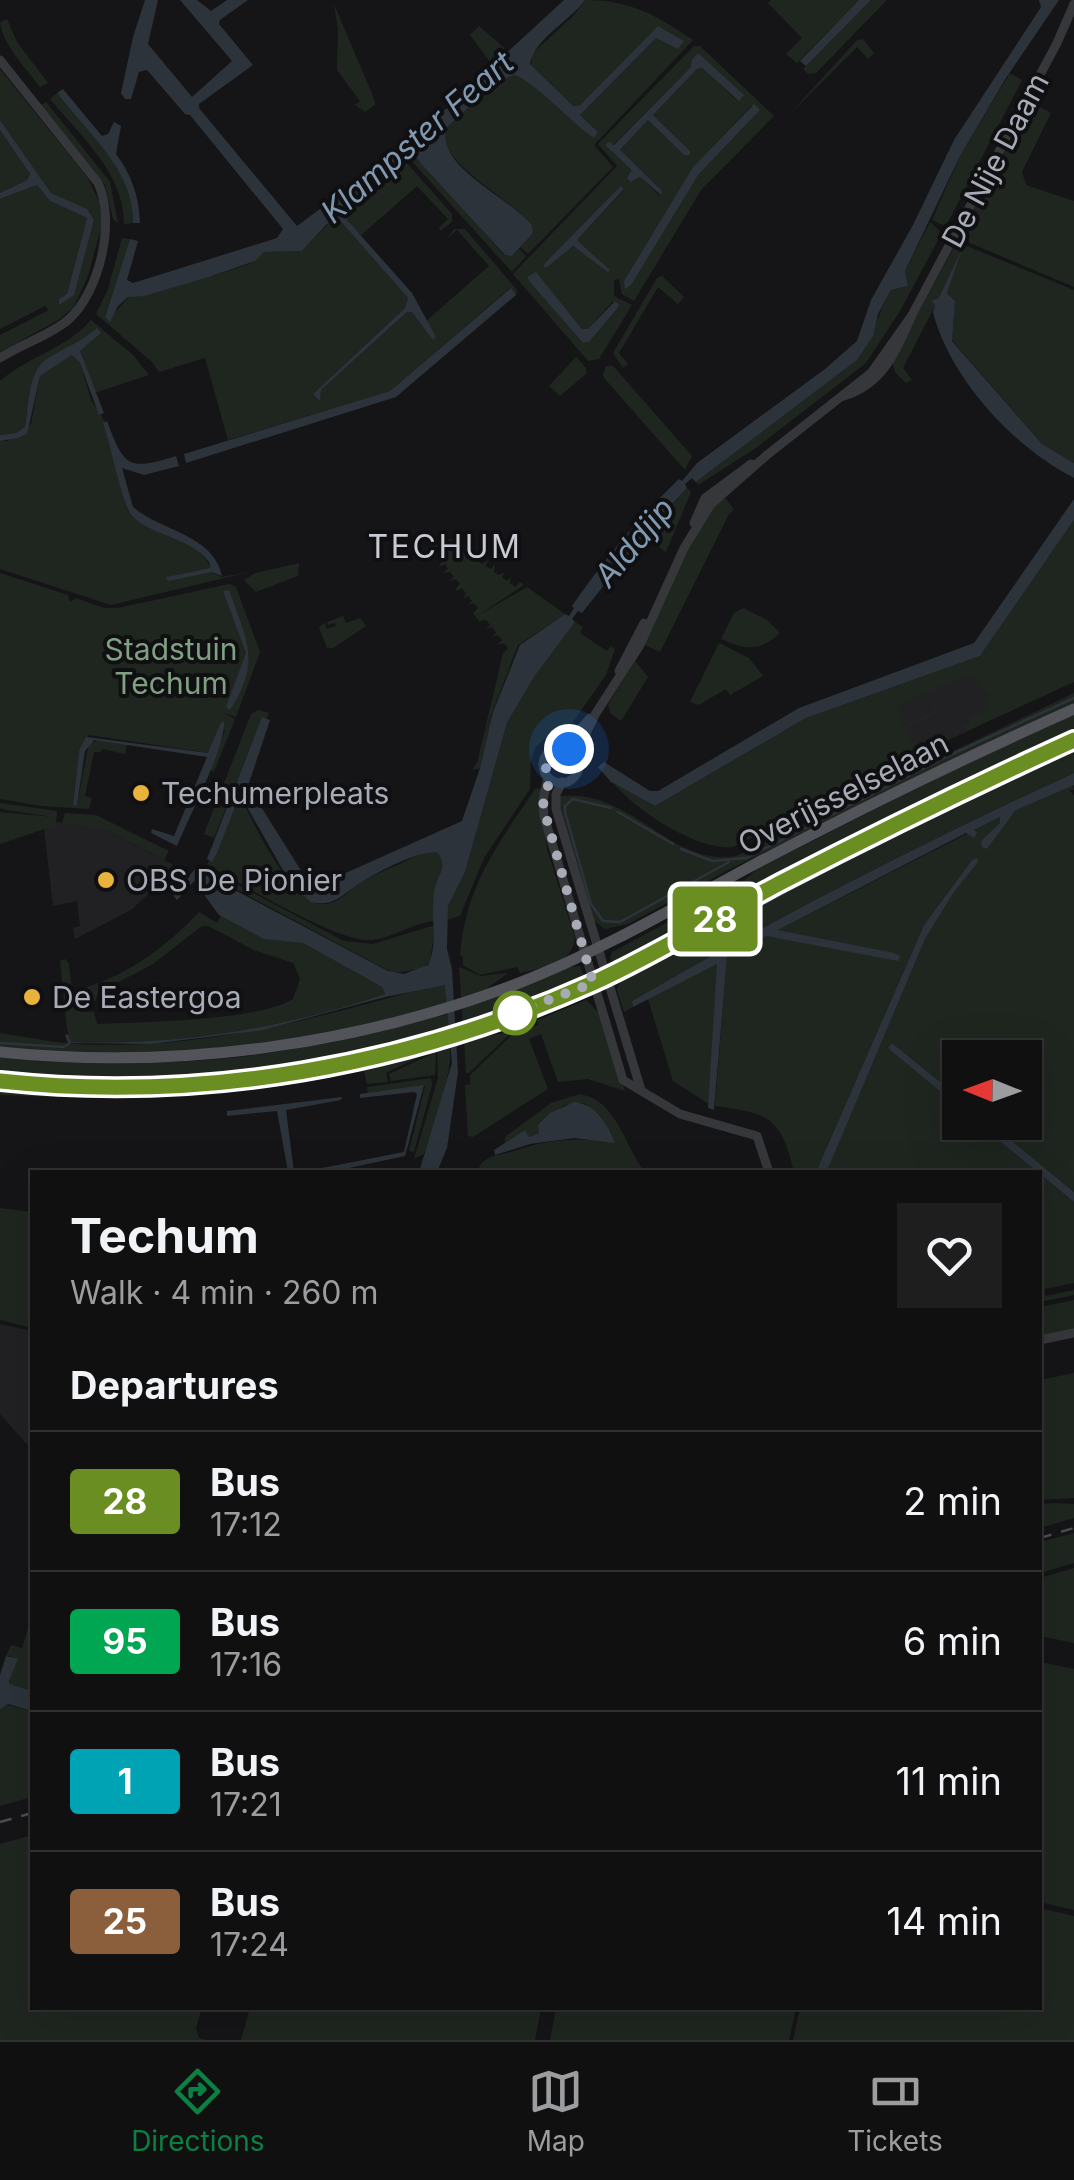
<!DOCTYPE html>
<meta charset="utf-8">
<style>
:root{--surface:#101011;--page:#1e1e1f;--text:#f1f3f6;--muted:#9c9d9f;--line:#303031;--accent:#0b8043}
body{margin:0;font-family:Inter,sans-serif;background:var(--page);color:var(--text);height:100vh;display:flex;flex-direction:column;font-size:38px;white-space:nowrap}
*{box-sizing:border-box;margin:0}
p{font-size:32px;color:var(--muted)}
.icon{flex:none;width:55px;height:55px;fill:none;stroke:currentColor;stroke-width:2;stroke-linecap:round;stroke-linejoin:round}
.map{position:relative;flex:1;overflow:hidden}
.panel{position:absolute;left:30px;top:1170px;width:1012px;height:840px;display:flex;flex-direction:column;background:var(--surface);border-radius:0px;box-shadow:0 10px 40px #0002,0 0 0 2px var(--line)}
.panel>*{flex:none}
.badge{padding:0 20px;border-radius:8px;font-size:35px;line-height:65px}
.needle{width:65px;rotate:271deg}
.tools{position:absolute;left:942px;top:1040px;display:grid;gap:20px}
.tools a{display:grid;place-items:center;width:100px;height:100px;border-radius:0px;background:var(--surface);box-shadow:0 10px 40px #0002,0 0 0 2px var(--line);font-size:50px}
.you{position:absolute;width:50px;height:50px;margin:-25px;border:8px solid #fff;border-radius:50%;background:#1a73e8;box-shadow:0 0 0 15px #1a73e833}
.map>.badge{position:absolute;translate:-50% -50%;box-shadow:0 0 0 5px #fff}
h2{padding:0 40px;font-size:38px;line-height:90px}
.round{display:grid;place-items:center;flex:none;width:105px;height:105px;border-radius:0px;background:var(--page)}
.headline{display:flex;align-items:center;justify-content:space-between;height:170px;padding:0 40px}
h1{font-size:48px;font-weight:700;line-height:75px}
ul{padding:0;list-style:none}
li{display:flex;align-items:center;gap:30px;height:140px;padding:0 40px;border-top:2px solid var(--line)}
li div{flex:1}
li b{display:block;font-size:38px}
li em{font-style:normal}
li .badge{min-width:110px;font-weight:700;text-align:center}
.dock{display:flex;justify-content:space-around;align-items:center;height:140px;border-top:2px solid var(--line);background:var(--surface);font-size:28px;color:var(--muted)}
.dock a{display:grid;justify-items:center;gap:5px}
.dock .on{color:var(--accent)}
.map>svg:first-child{display:block}
.built{fill:#212123}
.green{fill:#1f2620;fill-rule:evenodd}
.water{fill:#2c333a}
.lines{fill:none;stroke-linecap:round;stroke-linejoin:round}
.stream{stroke:#2c333a;stroke-width:2.5}
.minor{stroke:#36373b;stroke-width:9}
.major{stroke:#52545a;stroke-width:11}
.rail{stroke:#4b4d52;stroke-width:2.5;stroke-dasharray:12 10;stroke-linecap:butt}
.line-casing{stroke:#fff;stroke-width:22}
.line{stroke:#6b8e23;stroke-width:15}
.walk{stroke:#a7abb6;stroke-width:10;stroke-dasharray:0 18}
.poi-dot{fill:#e9b23a;stroke:#101012;stroke-width:4}
.stop-dot{fill:#fff;stroke:#6b8e23;stroke-width:5}
.labels{text-anchor:middle;dominant-baseline:central;stroke-width:8;stroke-linejoin:round;paint-order:stroke}
.street-label{font-size:30px;fill:#a7abb6;stroke:#101012}
.park-label{font-size:30px;fill:#7fa082;stroke:#101012}
.poi-label{font-size:30px;fill:#a7abb6;stroke:#101012;text-anchor:start}
.water-label{font-size:32px;font-style:italic;fill:#8098b0;stroke:#101012}
.neighbourhood-label{font-size:32px;letter-spacing:2.5px;fill:#c8cbd2;stroke:#101012}
</style>
<div class="map">
<svg width="1074" height="2040" viewBox="0 0 1074 2040">
<rect width="100%" height="100%" fill="#151517"/>
<g class="built">
<path d="M978 670 1003 714 914 757 888 702Z"/>
<path d="M57 822 109 831 173 865 156 887 131 910 75 939 73 928 80 926 77 901 53 906 44 829Z"/>
<path d="M0 1324 32 1331V1450L0 1414Z"/>
</g>
<g class="green">
<path d="M585 0C630 0 656 15 693 40L594 145 613 167 528 254 520 247 533 233C527 205 458 179 443 139L446 128 496 83 514 75 525 80 598 132 580 115 656 38 678 49 683 41 664 29 654 30 580 105 573 106 531 68 532 54 573 16Z"/>
<path d="M771 0H859L797 63 786 54 802 38 768 3Z"/>
<path d="M871 0H887L816 73 808 74 803 69Z"/>
<path d="M334 4 375 101V105L365 112 355 105 360 101 337 70 338 29Z"/>
<path d="M7 19 17 42 48 83 40 87C26 68 4 47 0 22Z"/>
<path d="M479 26 509 52 493 66 470 35Z"/>
<path d="M863 39 874 53 868 59 857 47 788 116 857 40Z"/>
<path d="M694 46H700L774 116 701 190 634 301 622 294 619 279 614 280V296L632 305 599 359 588 361 513 274 617 166 598 144ZM698 53 738 101 702 68 697 69 653 115 690 151 684 155 648 120 619 151 662 191 659 195 640 177 631 182 633 170 613 145 691 67ZM751 106 760 110 698 175 624 281 693 167ZM622 186 624 190 577 240 609 269 572 246 546 268 544 264ZM538 275 582 329H588L612 302H618L617 309 589 342 583 343 527 277Z"/>
<path d="M0 69 87 177 99 201 102 225 87 279 73 308 58 320 0 352V335L49 310 45 306 0 329V199L37 185 50 201 87 218 67 294 60 305 76 285 94 220 51 193 0 120Z"/>
<path d="M1010 73 1022 80 948 222 943 225 932 220 960 156Z"/>
<path d="M57 93C88 131 134 171 133 223L124 224C124 172 80 136 50 99Z"/>
<path d="M46 102 110 182 118 223 113 219 105 185 41 105Z"/>
<path d="M1038 106 1051 113 1022 172 1026 185 1074 201V287L970 243 961 232 1025 114 1032 107Z"/>
<path d="M0 130 30 174 27 180 0 193Z"/>
<path d="M413 157 432 172 504 255 512 256 519 249 526 256 512 272 409 158Z"/>
<path d="M405 161 452 214V222L440 231 439 228 448 219 417 186 360 236 347 220 348 207Z"/>
<path d="M334 218 342 222 408 298 405 308 313 394 320 400 321 390 407 312H412L435 339 426 321 489 266 457 230 447 239 454 229H465L518 291 516 295 510 288 390 391 228 440 205 358 159 372 152 362 96 314 108 289 122 238 130 239 105 316 116 311 129 297C143 296 241 269 253 262 257 259 260 255 264 252L302 251Z"/>
<path d="M930 222 942 233 900 311 866 363 756 448 698 485 696 482 857 360C872 338 878 314 891 290L908 286 905 271Z"/>
<path d="M957 242 1074 290V463L1042 444 952 340 955 301 947 293 952 278 940 298 932 299 935 306 903 368 912 380 906 383 895 372 892 361Z"/>
<path d="M662 276 684 297 678 304 658 287 619 353 628 364 623 368 613 353 657 278Z"/>
<path d="M91 320 133 355 149 375 94 393 80 350 92 341 97 328C82 343 64 347 48 358 28 373 28 405 25 427L16 433 0 435V381C28 357 67 348 91 320Z"/>
<path d="M72 355 80 363 91 400 105 422 128 511C151 523 203 543 210 568L167 577 212 572 222 577 254 571 111 605 0 569V441H7L31 424 40 376Z"/>
<path d="M576 357 586 368V374L560 396 549 386Z"/>
<path d="M606 366H613L692 456 685 470 605 379 603 375Z"/>
<path d="M687 488 691 492 666 552 643 536Z"/>
<path d="M724 496 734 510 729 514 660 652 643 644C666 596 686 534 724 496Z"/>
<path d="M1074 520V682L967 731 963 726 970 722 969 719 989 709 986 702 991 700 986 690 981 691 973 673 896 706 904 725 933 712V704L937 713 905 728 914 747 947 732 949 740 733 847C697 851 637 811 614 784L655 806 806 718 980 656Z"/>
<path d="M446 530 444 537 450 540 456 537 452 542 457 546 462 541 461 548 466 552 470 547 469 554 474 558 480 554 477 560 482 564 489 560 485 566 491 569 495 564 494 572 499 575 505 572 502 577 507 581 511 576 510 583 515 587 520 582 524 585 477 616 527 587 565 614 518 645 482 739 493 712 480 768 472 770 477 763 503 653 508 649 504 643 497 645 502 640 498 635 491 637 496 633 492 627 485 629 490 625 486 620 479 621 473 613 478 608 474 603 467 605 472 601 468 596 463 599 466 593 462 588 457 591 455 589 460 584 456 579 449 581 454 577 450 572 443 573 448 569 445 564 439 567 442 561 439 556 431 557 436 553 433 548 426 549Z"/>
<path d="M299 563 298 576 256 592 244 580 255 573Z"/>
<path d="M0 573 68 595 70 602 76 598 104 608H118L229 584 236 587 260 652 236 717 224 713 235 719 214 772 210 770 225 731 220 724 209 753 89 735 79 751 73 806 77 805 89 743 98 740 127 744 125 754 102 749 100 752H94L85 796 92 798 89 809 42 806 0 799Z"/>
<path d="M743 608 767 620 780 633C760 652 745 650 721 639L734 613Z"/>
<path d="M343 616 346 623 360 618 366 626 333 648H327L319 627 325 623 327 629 336 626 335 623 328 625 327 622Z"/>
<path d="M575 622 583 627 580 633 607 651 611 646 615 649 606 675 568 729 544 739 535 748 531 760 530 789 484 858 460 916 447 920 448 906 465 872 507 723 534 677Z"/>
<path d="M719 643 749 658 763 676 730 695 726 689 699 705 690 702Z"/>
<path d="M635 661 648 677 621 721 610 713 608 704Z"/>
<path d="M1074 693V704L734 867 628 924 605 929 593 920 561 816 559 796C632 788 672 868 736 856Z"/>
<path d="M258 710 269 713 267 718H262L214 838 204 834 251 714Z"/>
<path d="M1074 714V734L982 777 634 957 615 963 610 959 612 952 741 883 757 869 967 763Z"/>
<path d="M1074 745V773C923 842 776 918 632 1001L633 1007 624 1012 617 990 624 973 852 851Z"/>
<path d="M1073 784 1074 790H1069L1074 795V1192L990 1123 1025 1122V1058H960V1098L892 1043 889 1048 960 1108V1122L978 1123 1038 1172H825L925 939 954 892 978 862 972 860 924 925 816 1172H794C781 1118 770 1113 715 1106L727 957 766 936 900 956 778 930 1000 817 1001 822 987 838V849L1016 810Z"/>
<path d="M539 788 543 790 547 849 575 938C572 965 542 968 520 973L517 967 480 975 463 965V956L460 955C466 886 496 847 535 789Z"/>
<path d="M238 799 242 800C255 826 294 910 327 904 342 901 348 891 360 883 373 875 388 869 402 863 414 857 426 850 438 853L443 862 433 903 435 921C411 923 391 940 368 940 333 940 243 884 207 865Z"/>
<path d="M0 803 57 811 56 825 0 844V812L54 817 6 810 0 808Z"/>
<path d="M65 813 96 815 169 851 164 860 109 831 62 823Z"/>
<path d="M206 868 344 941 373 944 435 925 430 962 421 969 393 973 204 872Z"/>
<path d="M199 912 217 923 221 916 263 938 303 943 382 987 385 994C284 1028 178 1046 71 1042L67 1029 60 961 65 959 69 964 74 1010 94 1012 97 1024C141 1022 258 1021 293 999L300 979 293 963 254 950 208 926H202L153 964 98 993 95 1001 85 999 84 988C130 974 167 946 199 912Z"/>
<path d="M717 963 719 967 709 1104 673 1081 648 999Z"/>
<path d="M580 966 584 975 570 983 463 1026 462 1009 569 967Z"/>
<path d="M459 967 481 976 508 973 485 990 461 997Z"/>
<path d="M440 984 446 985 447 1002 441 1005C389 1019 337 1033 284 1041 189 1055 95 1054 0 1048V1033C33 1038 66 1045 99 1045 216 1047 329 1015 440 984Z"/>
<path d="M586 1000 601 1015 625 1091 588 1079 558 1082 541 1034 529 1039 548 1089 473 1137 468 1136 465 1085 470 1084V1075L512 1035 538 1025 537 1020Z"/>
<path d="M448 1014 449 1031C302 1077 153 1087 0 1076V1057C69 1060 138 1065 207 1060 289 1054 369 1035 448 1014Z"/>
<path d="M513 1031 469 1073H466L464 1041Z"/>
<path d="M450 1045C453 1074 434 1125 424 1154L414 1159 438 1078 437 1048Z"/>
<path d="M433 1047 436 1049 386 1073 388 1082 367 1084 364 1071 199 1093 87 1098 0 1095V1085L135 1091Z"/>
<path d="M436 1052 435 1075 391 1081 389 1074Z"/>
<path d="M431 1078 432 1085 414 1152 409 1151 425 1086 368 1093 367 1087Z"/>
<path d="M580 1094C618 1101 623 1145 645 1172H477C485 1152 499 1157 517 1150 550 1139 579 1138 614 1142L601 1116 584 1103 564 1105 538 1125 540 1133 528 1137 525 1130 505 1143V1137L551 1103Z"/>
<path d="M1040 1174 1074 1202V1283L1045 1289V1296L1074 1290V1295L1040 1302Z"/>
<path d="M0 1208 32 1212V1328L0 1320Z"/>
<path d="M1074 1300V1329L1040 1336V1307Z"/>
<path d="M1074 1373V1498L1040 1500V1380Z"/>
<path d="M1053 1503 1074 1504V1518L1040 1528V1504Z"/>
<path d="M1074 1533V1563L1040 1573V1542Z"/>
<path d="M1074 1568V1643L1040 1636V1578Z"/>
<path d="M32 1615V1691L10 1684V1656H6L11 1645 22 1648Z"/>
<path d="M1040 1662 1074 1669V1910L1040 1902Z"/>
<path d="M3 1704 32 1711V1797L0 1806V1709Z"/>
<path d="M32 1835V2008H202L196 2028 199 2038 205 2040H0V1844Z"/>
<path d="M1040 1908 1074 1916V2040H793L800 2008H1040Z"/>
<path d="M250 2008H541L535 2040H241Z"/>
<path d="M556 2008H796L789 2040H550Z"/>
</g>
<g class="water">
<path d="M145 0H158L148 44 192 97 232 61 180 0H197L211 11 227 0H248L220 20 219 24 253 65 199 104V108L297 226 411 141 564 0H585C570 21 534 39 530 64L573 106 580 105 658 26 684 41 678 49 656 38 580 115 598 132 594 138C570 122 537 83 514 75L496 83 446 128C436 168 512 198 532 226L533 233 512 256 505 255 416 158H409L349 206 347 220 412 293 436 337 433 340 412 312H407L321 390 320 401 313 394 405 308 408 298 338 218 326 225 302 251 264 252 255 261 209 277 144 296 128 297 118 306 110 322 105 317 130 239 138 241 127 280 133 283 277 238 283 229 190 115 185 114 147 70 139 72 131 99H125L121 93 133 37Z"/>
<path d="M859 0H871L806 66 800 61Z"/>
<path d="M1039 0H1059L1006 78 960 156 905 271 908 286 891 290 878 314 873 336 857 360 696 482 692 478 685 484 687 488 651 526 582 613 578 611 572 619 575 622 534 677 507 723 465 872 448 906 447 949 452 969 458 1072 447 1148 437 1172H419L452 1063 445 985 385 997 263 1030 151 1044 68 1043 65 1035 68 1034 71 1042C178 1046 284 1028 385 994L382 987 303 943 264 939 219 915 194 881 177 900 173 895 195 869 388 971 404 974 428 965C440 940 428 910 436 884 441 871 446 865 438 853 420 849 378 872 362 882 343 893 335 908 311 902L292 886 243 800 238 799 217 853 212 862 207 859 262 717 270 720 248 786 312 888 462 821 480 768 493 712 520 645 565 614 569 616 574 608 572 606C604 560 639 517 679 479L682 481 697 463 825 369 857 341 871 300 913 225 954 140 1041 7Z"/>
<path d="M698 53 744 95 739 101 702 68 697 69 653 115 690 151V155H684L648 120 620 150 662 191 661 195 640 177 631 182 627 178 632 170 605 145 609 142 614 145 691 67 692 60Z"/>
<path d="M63 89 102 136 108 134 114 122 121 126 116 154C132 175 139 197 140 223H133C134 170 87 132 57 93Z"/>
<path d="M754 104 760 110 698 175 631 285 625 289 624 281 693 167Z"/>
<path d="M0 120 51 193 87 209 94 220 74 295 59 305V299L67 294 87 218 50 201 37 185 0 199V193L27 180 30 174 0 130Z"/>
<path d="M621 186 624 189 577 240 610 270 608 272 573 246 546 268 543 265Z"/>
<path d="M962 249 947 293 955 301 952 341 1042 444 1074 463V478C1014 448 949 377 933 312L935 306 932 300 939 298Z"/>
<path d="M536 272 582 329H588L615 301 619 304 617 309 589 342 583 343 530 282 527 277Z"/>
<path d="M511 288 516 295 396 397 186 463 184 454 390 391Z"/>
<path d="M97 328 101 333 80 351 104 413 99 415 80 363 72 355 40 376 27 434 18 438 0 441V435L16 433 25 427C29 405 27 372 48 358 65 347 82 342 97 328Z"/>
<path d="M107 421C124 467 128 471 176 456L179 466 144 475 122 468 133 507C161 531 214 535 222 576L212 572 168 581 166 577 210 568 209 562C189 535 146 536 130 513 122 501 110 442 103 423Z"/>
<path d="M1074 499V520L980 656 806 718 655 806 611 782 598 767 604 762 650 791H658L799 708 974 643Z"/>
<path d="M229 590C246 640 262 660 230 710L226 707 246 653 223 591Z"/>
<path d="M224 721C227 744 188 819 177 846L151 833 152 829 174 836 207 757 94 740 85 751 77 805 73 806 79 751 86 737 208 753 220 724Z"/>
<path d="M1074 773V785L1016 810 987 849 982 847 981 841 1000 823V817L974 830 977 833 974 838 966 833 778 930 894 953 900 956 898 961 766 936 727 957 714 1110 708 1108 717 964 633 1007 632 1001C776 918 923 842 1074 773Z"/>
<path d="M977 858 978 862 954 892 925 939 829 1166 825 1172H816L924 925 972 860Z"/>
<path d="M892 1043 960 1098V1108L888 1048Z"/>
<path d="M424 1085 405 1156 330 1172H302L404 1152 417 1094 414 1092 360 1098V1094Z"/>
<path d="M342 1097 341 1100 286 1110 294 1172H288L277 1111 227 1116V1111Z"/>
<path d="M574 1102C598 1105 607 1124 615 1143L574 1138 530 1144 495 1155 494 1150 525 1130 529 1137 539 1133 538 1125 550 1113Z"/>
<path d="M978 1123H990L1074 1192V1202Z"/>
<path d="M6 1656 18 1659 9 1681 10 1684 32 1691V1711L8 1704 0 1709V1675Z"/>
</g>
<g class="lines">
<g class="stream">
<path d="M611 808 573 799 565 806V812L591 904 603 921 620 922 729 862"/>
<path d="M618 812 673 844"/>
<path d="M681 849 712 861 746 858 948 756 1074 698"/>
<path d="M635 972 890 837 1074 750"/>
<path d="M0 1043 63 1047 69 1044"/>
<path d="M0 1089C119 1101 238 1096 355 1070"/>
</g>
<g class="minor">
<path d="M0 60 98 183C116 221 100 292 68 320 49 336 21 344 0 358"/>
<path d="M912 315 1057 43 1074 4"/>
<path d="M694 523 705 498 751 464"/>
<path d="M619 671 644 623"/>
<path d="M565 747 590 718"/>
<circle cx="561" cy="765" r="18"/>
<path d="M575 755 596 713 640 645 684 548 711 504 767 455 871 373 912 315C897 349 884 384 844 396"/>
<path d="M548 777 543 800 544 816 623 1080 680 1114 757 1136 769 1172"/>
<path d="M562 782 556 794V809L641 1090"/>
<path d="M1040 1340 1074 1333"/>
</g>
<g class="major">
<path d="M0 1052C175 1070 355 1046 519 983 601 951 677 906 755 864 860 809 966 757 1074 709"/>
<path d="M0 1080C203 1103 407 1066 593 983 657 954 718 916 780 883 877 833 975 784 1074 740"/>
</g>
<g class="rail">
<path d="M1040 1538 1074 1528"/>
<path d="M0 1822 32 1813"/>
</g>
</g>
<g class="lines">
<defs>
<path id="line" d="M0 1081C203 1103 407 1066 593 983 657 954 718 916 780 883 877 833 975 785 1074 740"/>
</defs>
<use href="#line" class="line-casing"/>
<use href="#line" class="line"/>
<path class="walk" d="M515 1013 593 983 543 806C544 797 550 786 548 778 546 763 539 758 556 748L569 749"/>
</g>
<g class="poi-dot">
<circle cx="141" cy="793" r="10"/>
<circle cx="106" cy="880" r="10"/>
<circle cx="32" cy="997" r="10"/>
</g>
<circle class="stop-dot" cx="515" cy="1013" r="20"/>
<g class="labels">
<g class="street-label">
<text transform="translate(995 160) rotate(-62)">De Nije Daam</text>
<text transform="translate(843 793) rotate(-27)">Overijsselselaan</text>
</g>
<g class="park-label">
<text x="171" y="649">Stadstuin<tspan x="171" dy="34">Techum</tspan></text>
</g>
<g class="poi-label">
<text x="161" y="793">Techumerpleats</text>
<text x="126" y="880">OBS De Pionier</text>
<text x="52" y="997">De Eastergoa</text>
</g>
<g class="water-label">
<text transform="translate(417 137) rotate(-41)">Klampster Feart</text>
<text transform="translate(634 542) rotate(-50)">Alddjip</text>
</g>
<g class="neighbourhood-label">
<text x="445" y="546">TECHUM</text>
</g>
</g>
</svg>
<div class="tools">
<a><svg class="needle" viewBox="-14 -14 28 28"><path d="M0-13l5 13h-10z" fill="#e53935"/><path d="M0 13l5-13h-10z" fill="#9c9d9f"/></svg></a>
</div>
<div class="you" style="left:569px;top:749px"></div>
<b class="badge" style="left:715px;top:919px;background:#6b8e23;color:#fff">28</b>
<section class="panel">
<div class="headline"><div><h1>Techum</h1><p>Walk · 4 min · 260 m</p></div><a class="round"><svg class="icon" aria-label="heart" viewBox="0 0 24 24"><path d="M12 20l-8-8c-3-5 5-10 8-4 3-6 11-1 8 4z"/></svg></a></div>
<h2>Departures</h2>
<ul>
<li><span class="badge" style="background:#6b8e23;color:#fff">28</span><div><b>Bus</b><p>17:12</p></div><em>2 min</em></li>
<li><span class="badge" style="background:#00a651;color:#fff">95</span><div><b>Bus</b><p>17:16</p></div><em>6 min</em></li>
<li><span class="badge" style="background:#00a3b4;color:#fff">1</span><div><b>Bus</b><p>17:21</p></div><em>11 min</em></li>
<li><span class="badge" style="background:#8b5e3c;color:#fff">25</span><div><b>Bus</b><p>17:24</p></div><em>14 min</em></li>
</ul>
</section>
</div>
<nav class="dock">
<a class="on"><svg class="icon" aria-label="directions" viewBox="0 0 24 24"><path d="M12 3l9 9-9 9-9-9zM9 14v-3h6M13 9l2 2-2 2"/></svg>Directions</a>
<a><svg class="icon" aria-label="map" viewBox="0 0 24 24"><path d="M3 6l6-2 6 2 6-2v14l-6 2-6-2-6 2zM9 4v14M15 6v14"/></svg>Map</a>
<a><svg class="icon" aria-label="tickets" viewBox="0 0 24 24"><path d="M3 7h18v10H3zM15 7v10"/></svg>Tickets</a>
</nav>
